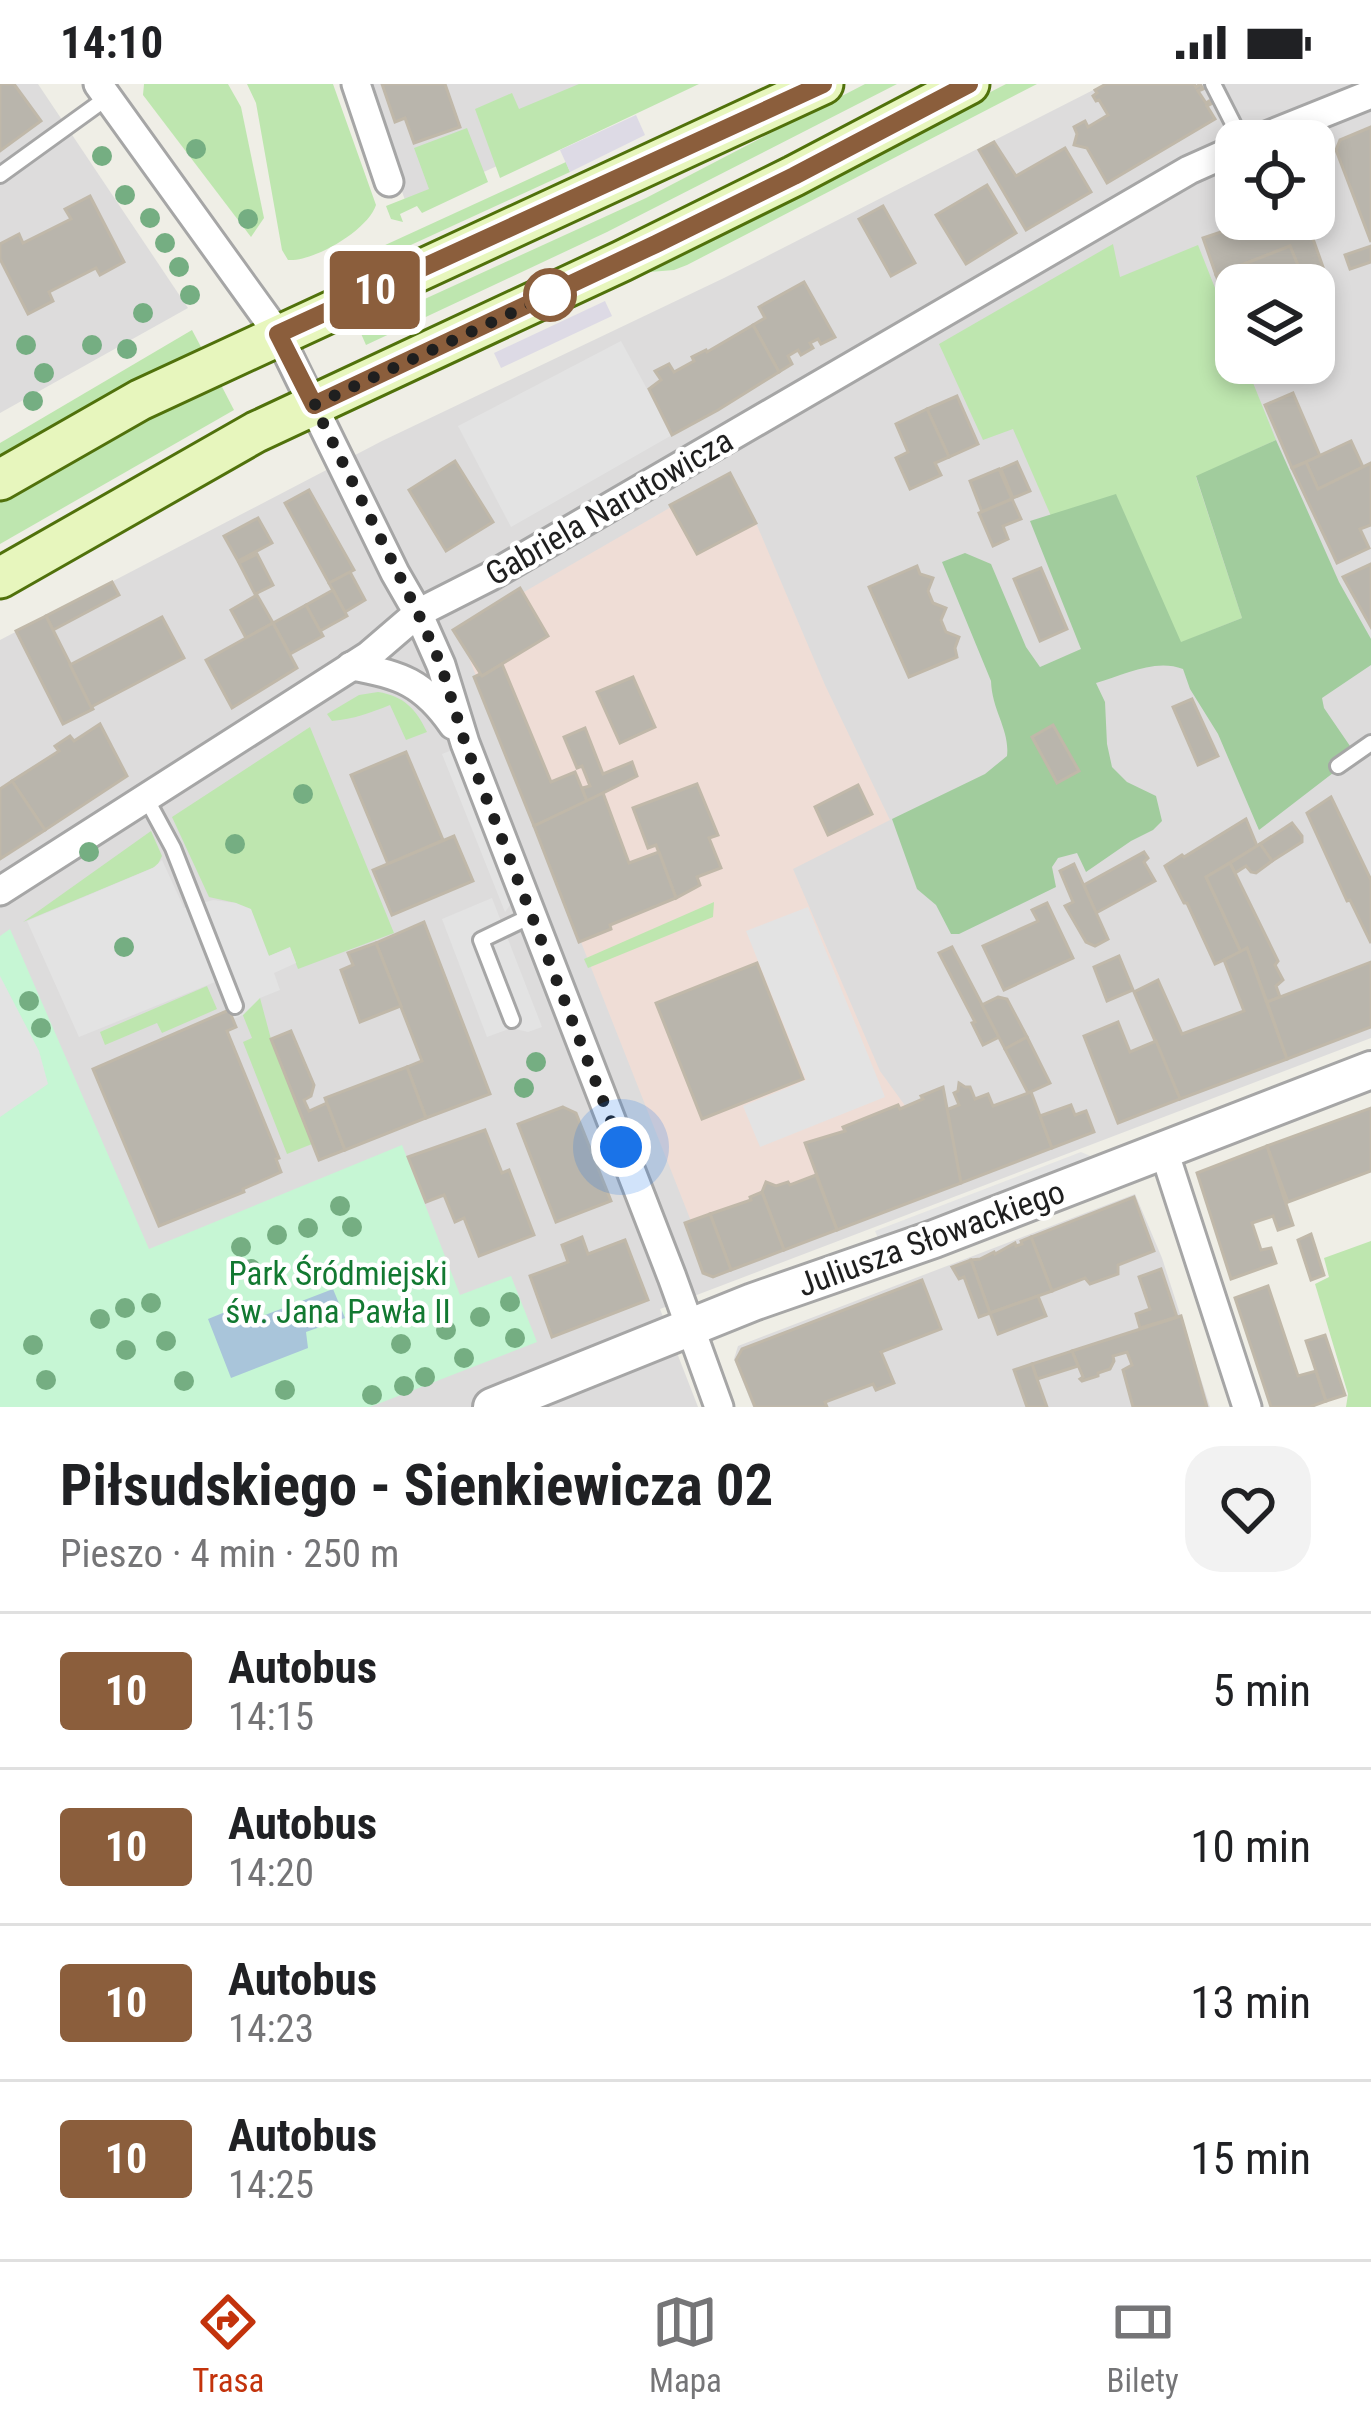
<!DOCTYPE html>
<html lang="pl">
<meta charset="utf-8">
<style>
:root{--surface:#fff;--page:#f2f2f2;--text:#202124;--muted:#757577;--line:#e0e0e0;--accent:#c3330c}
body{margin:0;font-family:"Roboto Condensed",sans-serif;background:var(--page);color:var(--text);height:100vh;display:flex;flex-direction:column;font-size:45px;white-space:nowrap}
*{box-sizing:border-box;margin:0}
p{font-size:39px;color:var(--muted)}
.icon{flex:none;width:66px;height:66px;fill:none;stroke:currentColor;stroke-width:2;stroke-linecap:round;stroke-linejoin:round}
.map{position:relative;height:1323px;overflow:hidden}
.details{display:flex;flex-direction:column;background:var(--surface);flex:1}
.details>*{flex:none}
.badge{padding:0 24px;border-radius:9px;font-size:42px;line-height:78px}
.tools{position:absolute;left:1215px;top:36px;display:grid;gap:24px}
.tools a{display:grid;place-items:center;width:120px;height:120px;border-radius:24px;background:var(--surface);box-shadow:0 6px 18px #0003;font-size:60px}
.you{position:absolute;width:60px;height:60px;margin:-30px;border:9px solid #fff;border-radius:50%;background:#1a73e8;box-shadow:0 0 0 18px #1a73e833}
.map>.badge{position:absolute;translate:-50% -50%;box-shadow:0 0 0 6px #fff}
.round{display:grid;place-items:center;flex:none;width:126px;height:126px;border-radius:36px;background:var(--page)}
.headline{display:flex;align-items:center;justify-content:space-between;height:204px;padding:0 60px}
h1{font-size:57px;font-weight:700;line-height:90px}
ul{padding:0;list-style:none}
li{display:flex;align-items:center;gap:36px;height:156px;padding:0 60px;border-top:3px solid var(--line)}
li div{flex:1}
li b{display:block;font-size:45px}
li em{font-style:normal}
li .badge{min-width:132px;font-weight:700;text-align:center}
.status{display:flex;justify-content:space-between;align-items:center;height:84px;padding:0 60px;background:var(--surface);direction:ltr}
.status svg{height:33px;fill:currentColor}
.menu{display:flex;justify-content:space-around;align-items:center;height:168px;border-top:3px solid var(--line);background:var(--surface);font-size:33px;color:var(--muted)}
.menu a{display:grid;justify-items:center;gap:6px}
.menu .on{color:var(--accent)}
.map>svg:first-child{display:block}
.residential{fill:#dddcdc;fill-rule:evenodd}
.commercial{fill:#efddd6}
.grass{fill:#bee6af}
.forest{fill:#a1cc9d}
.park{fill:#c6f6d4}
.parking{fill:#e3e3e3}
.plaza{fill:#dddae5}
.water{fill:#a9c5da}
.building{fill:#b9b5ac;stroke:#c0b8a9;stroke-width:3}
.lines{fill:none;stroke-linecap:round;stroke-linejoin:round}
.service-casing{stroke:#a6a6a6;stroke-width:20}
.minor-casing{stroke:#a6a6a6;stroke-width:33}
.tertiary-casing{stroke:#a6a6a6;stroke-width:42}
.secondary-casing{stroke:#50710b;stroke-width:45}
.service{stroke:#fff;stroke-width:14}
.minor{stroke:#fff;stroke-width:27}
.tertiary{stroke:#fff;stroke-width:36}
.secondary{stroke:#e7f6bd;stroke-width:39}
.tree{fill:#75ae82}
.line-casing{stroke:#fff;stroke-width:27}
.line{stroke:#8b5e3c;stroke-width:18}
.walk{stroke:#1f1f1f;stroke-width:12;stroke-dasharray:0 21.6}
.stop-dot{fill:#fff;stroke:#8b5e3c;stroke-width:6}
.labels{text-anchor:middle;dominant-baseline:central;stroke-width:9;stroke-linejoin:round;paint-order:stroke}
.street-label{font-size:33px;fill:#1f1f1f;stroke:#fff}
.park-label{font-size:33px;fill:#127931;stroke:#fff}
</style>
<div class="status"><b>14:10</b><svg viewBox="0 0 49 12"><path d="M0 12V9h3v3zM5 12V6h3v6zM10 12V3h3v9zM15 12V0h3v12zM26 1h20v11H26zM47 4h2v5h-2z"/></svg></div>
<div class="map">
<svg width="1371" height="1323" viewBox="0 0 1371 1323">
<rect width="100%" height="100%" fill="#efeee6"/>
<g class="residential">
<path d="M0 0H38L188 224 0 329Z"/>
<path d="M365 0H682L407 122Z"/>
<path d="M1105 0H1371V954L660 1225 698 1323H0V556L382 357 724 194ZM1236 57H1314V135H1236ZM1236 201H1314V279H1236Z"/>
<path d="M1135 1110 1162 1174 1210 1323H753L734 1275 738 1262Z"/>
</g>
<path class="commercial" d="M730 389 756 439 825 601 890 736 793 785 880 987 961 1099 713 1193 458 546Z"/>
<g class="grass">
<path d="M144 0H228L241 23 264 134 251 153 143 11Z"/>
<path d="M247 0H333L376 121C368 146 314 178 288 176L282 166 256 19Z"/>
<path d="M579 0H699L500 94 475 25 512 9 519 25Z"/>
<path d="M865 0H897L607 148 366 261 359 245 646 114Z"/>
<path d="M1006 0H1037L687 181 674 186 650 188 668 175Z"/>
<path d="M467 44 488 98 422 129 417 122 400 130 403 138 391 135 386 122 429 105 414 64Z"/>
<path d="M566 78 570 88 341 193V186L346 179Z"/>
<path d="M1113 160 1120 193 1198 161 1236 257V279H1245L1276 356 1196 393 1242 534 1180 559 1116 411 1051 432 1013 345 983 356 939 260Z"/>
<path d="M192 246 201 263 197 269 0 374V359Z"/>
<path d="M220 299 234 326 0 460V416L135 339Z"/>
<path d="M378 608C404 612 416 625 427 648L406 656 390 621C370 629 354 635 332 637L327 630 359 611Z"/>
<path d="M310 643 394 849 298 885 290 864 269 872 236 819 209 813 172 733Z"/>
<path d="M151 747 162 772 157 782 23 838Z"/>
<path d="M714 818 713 833 588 884 584 875Z"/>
<path d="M207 902 217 925 162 949 157 939 105 961 100 948Z"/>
<path d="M232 904 260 914 271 955 312 1060 287 1070 243 958 252 954Z"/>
<path d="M1371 1157V1323H1346L1348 1310 1315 1200 1329 1193 1324 1174Z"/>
</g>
<path class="forest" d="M1276 356 1339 498 1371 555V581L1322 614 1324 624 1350 662 1329 678 1333 689 1259 746 1218 650 1190 605 1183 585C1155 574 1124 591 1096 599L1105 618 1107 660 1112 683 1127 698 1156 712 1162 737 1153 746 1131 757 1086 788 1077 769 1058 774 1052 783 1056 803 959 850H951L936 821 917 805 892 735 985 690 1007 672C1010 646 992 627 991 597L942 478 965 469 991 480 1026 563 1040 583 1081 565 1030 437 1116 410 1181 558 1242 534 1196 392Z"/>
<path class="park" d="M10 845 149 1165 402 1061 460 1211 511 1192 537 1258 370 1323H0V852Z"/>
<g class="parking">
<path d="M621 257 672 351 511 443 458 342Z"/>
<path d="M452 666 513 817 505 828 442 670Z"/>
<path d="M162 776 184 824 213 816 236 819 251 825 269 872 290 863 296 879 274 889 280 906 260 914 243 931 233 935 215 898 79 953 27 837 153 784Z"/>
<path d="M492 814 542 943 528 948 511 944 487 953 442 835Z"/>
<path d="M808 823 885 1013 760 1063 743 1022 806 996 746 847Z"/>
<path d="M0 892 39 967 48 1000 0 1033Z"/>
<path d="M1081 1068 1100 1076 880 1159 875 1147Z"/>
</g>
<g class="plaza">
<path d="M636 31 645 51 570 88 560 66Z"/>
<path d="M605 217 612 232 501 284 494 269Z"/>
</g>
<path class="water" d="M333 1205 345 1234 306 1248 308 1264 231 1294 208 1235 235 1224 239 1241Z"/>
<g class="building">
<path d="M0 0H14L41 37 0 67Z"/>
<path d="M382 0H445L460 43 414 59 405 34 395 38Z"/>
<path d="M1106 0H1194L1196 3 1200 0 1203 5 1198 7 1206 19 1209 17 1211 20 1207 22 1215 35 1107 99 1087 64 1074 61 1077 50 1074 43 1085 37 1088 43 1108 31 1099 16 1096 17 1093 12 1097 9 1095 6Z"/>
<path d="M1371 43V158L1336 66 1340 56Z"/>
<path d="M994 58 1016 92 1065 64 1091 108 1026 146 979 66Z"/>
<path d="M987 101 1016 149 966 180 936 131Z"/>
<path d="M90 112 124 178 100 191 96 184 49 208 53 217 28 230 0 175V160L19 150 23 159 71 135 65 125Z"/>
<path d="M883 122 915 179 891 192 859 135Z"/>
<path d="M1249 135H1306L1323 183 1302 191 1290 162 1216 191 1203 154 1227 146H1236L1241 150Z"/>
<path d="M1290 162 1306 201H1236L1234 236 1216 191Z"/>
<path d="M1371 162V178L1350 185 1345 171Z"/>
<path d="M804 198 835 253 821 260 818 255 810 259 813 264 801 271 798 266 788 272 792 280 779 288 753 241 765 234 759 223Z"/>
<path d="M753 241 779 288 718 326 672 351 649 305 661 296 655 287 669 280 674 288 694 277 692 273 706 266 707 268Z"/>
<path d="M1293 309 1320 372 1292 384 1265 321Z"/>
<path d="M957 312 978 360 949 373 927 325Z"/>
<path d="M927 325 949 373 935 379 941 391 910 405 896 374 908 368 896 340Z"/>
<path d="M1351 357 1363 383 1318 405 1306 378Z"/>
<path d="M455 377 493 438 446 467 409 406Z"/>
<path d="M1017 378 1030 407 1013 414 1001 385Z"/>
<path d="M1306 378 1318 405 1371 379V441L1360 445 1369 464 1337 479 1292 384Z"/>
<path d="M999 385 1012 415 982 428 970 397Z"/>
<path d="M730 389 756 439 697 470 670 421Z"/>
<path d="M309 406 354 486 329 499 285 419Z"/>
<path d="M1012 415 1021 435 1003 442 1008 455 993 462 979 429Z"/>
<path d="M258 434 272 459 238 477 224 452Z"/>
<path d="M257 470 273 501 255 510 239 479Z"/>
<path d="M1371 480V543L1343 493Z"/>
<path d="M917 482 920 490 933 494 928 507 933 519 946 524 941 536 946 548 959 553 955 564 957 573 909 593 869 503Z"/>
<path d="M1041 484 1067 545 1040 557 1014 495Z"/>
<path d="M350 488 365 516 345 528 329 499Z"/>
<path d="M112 498 119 511 53 546 46 532Z"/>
<path d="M520 504 548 552 482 592 453 546Z"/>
<path d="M333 506 347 532 320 547 306 521Z"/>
<path d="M257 511 273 539 246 554 231 526Z"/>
<path d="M306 521 323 552 290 570 273 539Z"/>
<path d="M46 532 93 625 63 640 16 547Z"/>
<path d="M162 533 184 574 91 623 70 581Z"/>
<path d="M273 539 297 584 232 624 206 576Z"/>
<path d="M502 580 551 698 575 688 587 717 534 742 474 593 480 590 482 592Z"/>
<path d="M633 593 655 643 620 659 597 608Z"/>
<path d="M1192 615 1218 672 1198 681 1173 623Z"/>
<path d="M100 640 127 692 45 746 12 697 59 667 55 662 70 652 74 657Z"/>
<path d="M1053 641 1079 687 1057 699 1032 653Z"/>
<path d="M585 644 603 690 632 678 637 692 587 717 582 704 590 702 582 682 577 684 564 653Z"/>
<path d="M406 668 443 756 388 780 351 691Z"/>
<path d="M12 697 45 746 0 775V705Z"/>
<path d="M697 700 718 751 709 754 721 784 697 793 700 801 676 814 656 761 648 764 633 724Z"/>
<path d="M858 701 872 730 828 751 815 723Z"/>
<path d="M603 709 629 779 659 768 676 814 610 841 611 845 579 858 534 742Z"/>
<path d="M1331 713 1371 796V859L1350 816 1347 817 1307 729Z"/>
<path d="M1246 735 1257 762 1206 793 1241 868 1215 880 1187 819H1184L1165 782 1182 771 1184 773Z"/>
<path d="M1292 739 1302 752V758L1272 777 1260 760Z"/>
<path d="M454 752 473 797 392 831 373 786Z"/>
<path d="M1260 760 1272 777 1256 789 1251 788 1246 782 1235 789 1230 779Z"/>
<path d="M1144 768 1148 774 1144 778 1155 797 1096 829 1084 801Z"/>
<path d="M1230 779 1278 877 1275 881 1283 896 1276 902 1280 913 1267 918 1247 864 1241 868 1206 793Z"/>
<path d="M1074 780 1108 855 1095 862 1086 858 1065 822 1073 818 1060 787Z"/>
<path d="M1047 819 1073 874 1004 906 983 862 1038 837 1032 826Z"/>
<path d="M424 838 490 1010 426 1034 407 983 422 977 376 859Z"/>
<path d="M376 859 401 922 360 938 341 886 353 881 348 869Z"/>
<path d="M952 863 999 953 983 961 972 939 975 938 939 869Z"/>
<path d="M1247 864 1287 975 1180 1015 1134 908 1158 896 1182 950 1244 927 1224 876Z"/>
<path d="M1119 872 1133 906 1107 917 1094 883Z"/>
<path d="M1371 878V943L1287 975 1267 918Z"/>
<path d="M757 879 803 995 702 1035 656 919Z"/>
<path d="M998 913 1007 915 1027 953 1005 965 982 921Z"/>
<path d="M229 926 236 943 227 947 279 1074 276 1075 281 1088 243 1105 244 1108 159 1142 93 985Z"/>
<path d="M1118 938 1130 968 1156 957 1180 1015 1118 1039 1084 952Z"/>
<path d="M291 947 314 1001 311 1012 304 1016 309 1027 327 1019 345 1066 319 1076 271 955Z"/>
<path d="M1027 953 1050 999 1028 1009 1005 965Z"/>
<path d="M407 983 426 1034 345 1066 325 1014Z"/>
<path d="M959 999 965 1003H970L975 1015 988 1010 993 1022 1031 1008 1052 1064 961 1099 946 1026 959 1021 954 1009 958 1007Z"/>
<path d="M943 1003 961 1099 837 1146 805 1059 845 1047 843 1043 898 1021 900 1025 923 1015 921 1012Z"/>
<path d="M1071 1021 1075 1031 1086 1027 1094 1048 1052 1064 1040 1032Z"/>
<path d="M563 1023 576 1029 611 1117 556 1138 518 1040Z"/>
<path d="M1371 1024V1087L1288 1118 1267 1062Z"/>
<path d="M485 1046 502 1089 509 1086 534 1151 479 1172 464 1134 455 1138 444 1111 426 1118 408 1073Z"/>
<path d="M1267 1062 1293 1141 1278 1146 1273 1132 1252 1139 1261 1166 1271 1164 1276 1179 1231 1195 1197 1089Z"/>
<path d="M816 1091 837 1146 784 1166 762 1108 766 1098 776 1102 788 1098 790 1101Z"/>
<path d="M762 1108 784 1166 731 1186 710 1130 751 1116 750 1113Z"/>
<path d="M1134 1113 1154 1167 1118 1181V1190L1090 1200 1085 1194 1052 1207 1031 1153Z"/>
<path d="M710 1130 731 1186 713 1193 703 1189 685 1139Z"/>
<path d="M1311 1150 1324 1191 1311 1196 1298 1156Z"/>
<path d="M582 1153 588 1170 625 1156 648 1216 552 1253 530 1192 568 1178 562 1161Z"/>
<path d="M1031 1153 1052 1207 990 1229 971 1176 980 1175 994 1168 995 1170 1015 1159 1016 1162 1022 1160 1021 1157Z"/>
<path d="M971 1176 990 1229 979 1233 964 1193 959 1195 952 1183Z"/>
<path d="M1161 1185 1177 1233 1140 1244 1136 1230 1150 1225 1139 1193Z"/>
<path d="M922 1196 941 1245 881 1268 894 1299 876 1306 873 1300 825 1318 827 1323H755L736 1276 742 1265Z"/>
<path d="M1268 1202 1298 1292 1316 1287 1326 1317 1310 1323H1271L1235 1214Z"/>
<path d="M1038 1212 1046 1232 998 1250 990 1229Z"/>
<path d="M1181 1232 1207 1323H1133L1123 1286 1132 1281 1127 1268 1113 1272 1114 1277 1110 1285 1098 1289V1292L1082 1297 1080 1295 1083 1293 1072 1267Z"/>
<path d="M1325 1251 1345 1311 1326 1317 1306 1257Z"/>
<path d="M1072 1267 1078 1282 1037 1295 1032 1280Z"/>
<path d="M1032 1280 1037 1295 1047 1323H1027L1014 1286Z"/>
</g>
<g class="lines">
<defs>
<g id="service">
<path d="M1213 0 1242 57"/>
<path d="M0 91 108 13"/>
<path d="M1338 682 1371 659"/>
<path d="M146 714 173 764 235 922"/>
<path d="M512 936 481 856 531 832"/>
</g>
<g id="minor">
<path d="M98 0 278 250 395 489 418 529 441 581 465 659 672 1193 719 1323"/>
<path d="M356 0 389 98"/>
<path d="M1254 57 1371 10"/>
<path d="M351 582C400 590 424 599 453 641"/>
<path d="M0 807 368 572 418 529 491 492 1189 86 1236 65"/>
<path d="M1164 1067 1247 1323"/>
</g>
<path id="tertiary" d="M492 1323 753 1218 934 1155 1371 986"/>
<g id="secondary">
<path d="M0 396 140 316 823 0"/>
<path d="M0 494 256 348 622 177 794 92 969 0"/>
</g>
</defs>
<use href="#service" class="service-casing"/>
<use href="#minor" class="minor-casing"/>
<use href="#tertiary" class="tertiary-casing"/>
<use href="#secondary" class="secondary-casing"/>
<use href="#service" class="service"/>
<use href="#minor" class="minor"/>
<use href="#tertiary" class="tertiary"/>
<use href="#secondary" class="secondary"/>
</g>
<g class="tree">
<circle cx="196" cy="65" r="10"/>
<circle cx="102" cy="72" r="10"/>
<circle cx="125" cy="111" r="10"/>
<circle cx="150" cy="134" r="10"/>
<circle cx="248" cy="135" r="10"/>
<circle cx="165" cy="159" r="10"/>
<circle cx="179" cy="183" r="10"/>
<circle cx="190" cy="211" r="10"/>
<circle cx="143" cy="229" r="10"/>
<circle cx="26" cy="261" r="10"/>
<circle cx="92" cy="261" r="10"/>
<circle cx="127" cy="265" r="10"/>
<circle cx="44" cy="289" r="10"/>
<circle cx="33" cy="317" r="10"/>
<circle cx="303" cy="710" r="10"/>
<circle cx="235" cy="760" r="10"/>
<circle cx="89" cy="768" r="10"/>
<circle cx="124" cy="863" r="10"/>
<circle cx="29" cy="917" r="10"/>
<circle cx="41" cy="944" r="10"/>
<circle cx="536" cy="978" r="10"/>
<circle cx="524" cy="1004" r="10"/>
<circle cx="340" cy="1122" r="10"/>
<circle cx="352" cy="1143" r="10"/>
<circle cx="308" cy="1144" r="10"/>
<circle cx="277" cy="1151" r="10"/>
<circle cx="241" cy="1163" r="10"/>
<circle cx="251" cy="1185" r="10"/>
<circle cx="510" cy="1218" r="10"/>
<circle cx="151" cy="1219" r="10"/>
<circle cx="125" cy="1224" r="10"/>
<circle cx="480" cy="1233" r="10"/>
<circle cx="100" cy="1235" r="10"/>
<circle cx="446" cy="1246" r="10"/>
<circle cx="515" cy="1254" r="10"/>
<circle cx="166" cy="1257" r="10"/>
<circle cx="401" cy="1260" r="10"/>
<circle cx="33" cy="1261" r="10"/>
<circle cx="126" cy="1266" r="10"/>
<circle cx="464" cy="1274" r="10"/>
<circle cx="425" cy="1293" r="10"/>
<circle cx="46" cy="1296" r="10"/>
<circle cx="184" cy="1297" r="10"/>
<circle cx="404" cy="1302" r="10"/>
<circle cx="285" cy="1306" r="10"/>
<circle cx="372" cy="1311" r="10"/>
</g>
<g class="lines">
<defs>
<path id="line" d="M823 0 278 250 314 321 656 160 794 92 969 0"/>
</defs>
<use href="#line" class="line-casing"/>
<use href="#line" class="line"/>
<path class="walk" d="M550 211 314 321 418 529 441 581 465 659 621 1063"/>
</g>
<circle class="stop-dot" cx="550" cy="211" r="24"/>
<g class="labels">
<g class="street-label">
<text transform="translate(609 423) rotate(-30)">Gabriela Narutowicza</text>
<text transform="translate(931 1154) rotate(-20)">Juliusza Słowackiego</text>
</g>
<g class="park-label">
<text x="338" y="1189">Park Śródmiejski<tspan x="338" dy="38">św. Jana Pawła II</tspan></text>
</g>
</g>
</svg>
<div class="tools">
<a><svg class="icon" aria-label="locate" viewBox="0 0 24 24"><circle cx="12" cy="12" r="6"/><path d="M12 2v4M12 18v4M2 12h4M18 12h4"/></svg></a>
<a><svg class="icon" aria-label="layers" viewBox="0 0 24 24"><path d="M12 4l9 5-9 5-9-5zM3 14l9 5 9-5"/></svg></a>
</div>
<div class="you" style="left:621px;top:1063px"></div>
<b class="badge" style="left:375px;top:206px;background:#8b5e3c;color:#fff">10</b>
</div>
<section class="details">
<div class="headline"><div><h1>Piłsudskiego - Sienkiewicza 02</h1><p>Pieszo · 4 min · 250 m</p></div><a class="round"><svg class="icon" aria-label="heart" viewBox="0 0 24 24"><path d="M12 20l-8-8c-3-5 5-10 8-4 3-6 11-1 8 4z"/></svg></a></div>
<ul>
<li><span class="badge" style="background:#8b5e3c;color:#fff">10</span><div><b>Autobus</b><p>14:15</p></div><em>5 min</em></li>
<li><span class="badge" style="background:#8b5e3c;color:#fff">10</span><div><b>Autobus</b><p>14:20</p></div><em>10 min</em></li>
<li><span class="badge" style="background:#8b5e3c;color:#fff">10</span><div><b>Autobus</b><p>14:23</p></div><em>13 min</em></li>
<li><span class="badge" style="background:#8b5e3c;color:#fff">10</span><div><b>Autobus</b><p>14:25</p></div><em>15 min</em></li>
</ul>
</section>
<nav class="menu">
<a class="on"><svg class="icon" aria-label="directions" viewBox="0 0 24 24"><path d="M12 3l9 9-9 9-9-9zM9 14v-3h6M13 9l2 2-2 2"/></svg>Trasa</a>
<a><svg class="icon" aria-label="map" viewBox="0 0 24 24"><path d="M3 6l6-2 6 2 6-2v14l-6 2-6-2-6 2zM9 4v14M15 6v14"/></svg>Mapa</a>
<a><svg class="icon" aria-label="tickets" viewBox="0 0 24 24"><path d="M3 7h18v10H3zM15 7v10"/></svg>Bilety</a>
</nav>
